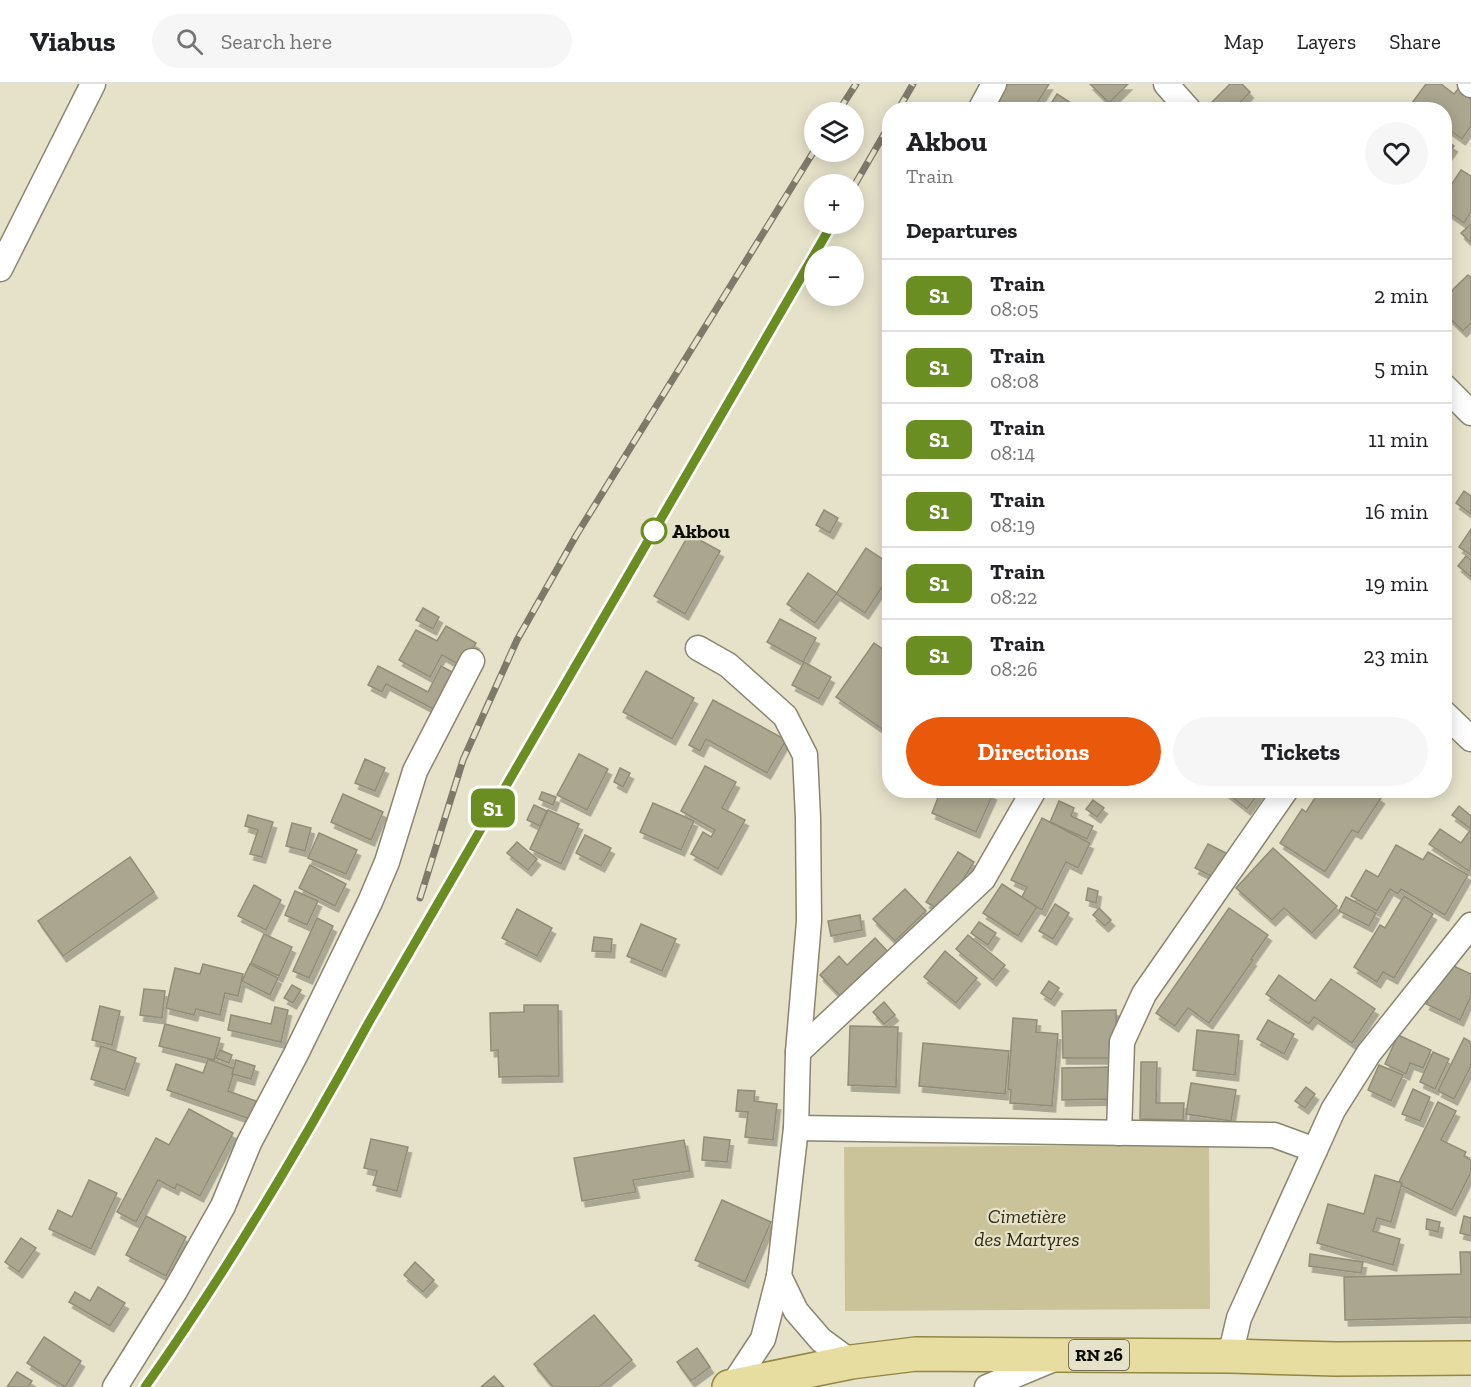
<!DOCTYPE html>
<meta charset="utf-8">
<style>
:root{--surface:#fff;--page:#f6f6f6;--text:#202124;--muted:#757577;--line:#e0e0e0;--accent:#ea580c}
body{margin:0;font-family:"Zilla Slab",serif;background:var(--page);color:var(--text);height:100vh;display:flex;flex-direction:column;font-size:22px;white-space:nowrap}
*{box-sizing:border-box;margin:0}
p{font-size:20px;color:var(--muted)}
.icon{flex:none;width:33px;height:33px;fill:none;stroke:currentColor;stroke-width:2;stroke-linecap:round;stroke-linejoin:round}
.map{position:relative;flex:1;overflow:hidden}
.drawer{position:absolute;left:882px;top:18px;width:570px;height:696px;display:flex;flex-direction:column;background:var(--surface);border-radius:24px;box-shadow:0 3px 15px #0003}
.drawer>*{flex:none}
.badge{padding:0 12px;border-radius:9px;font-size:21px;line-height:39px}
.buttons{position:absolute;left:804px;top:18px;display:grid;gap:12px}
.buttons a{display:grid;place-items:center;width:60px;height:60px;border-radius:50%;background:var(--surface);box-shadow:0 3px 15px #0003;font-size:30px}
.map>.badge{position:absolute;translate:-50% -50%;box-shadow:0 0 0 3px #fff}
h2{padding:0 24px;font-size:22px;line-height:54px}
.round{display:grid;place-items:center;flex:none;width:63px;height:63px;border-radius:32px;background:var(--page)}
.headline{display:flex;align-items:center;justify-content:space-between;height:102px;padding:0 24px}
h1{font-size:28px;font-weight:800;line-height:45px}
.button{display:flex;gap:12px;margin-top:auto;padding:12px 24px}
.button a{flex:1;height:69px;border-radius:36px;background:var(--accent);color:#fff;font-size:24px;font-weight:800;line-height:69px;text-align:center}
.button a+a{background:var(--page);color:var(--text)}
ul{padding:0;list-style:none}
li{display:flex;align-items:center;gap:18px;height:72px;padding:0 24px;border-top:2px solid var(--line)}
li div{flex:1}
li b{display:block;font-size:22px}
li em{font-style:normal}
li .badge{min-width:66px;font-weight:700;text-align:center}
header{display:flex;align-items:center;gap:36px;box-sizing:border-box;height:84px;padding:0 30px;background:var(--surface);border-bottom:2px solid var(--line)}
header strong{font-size:28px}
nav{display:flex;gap:33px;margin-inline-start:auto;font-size:21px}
.search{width:420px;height:54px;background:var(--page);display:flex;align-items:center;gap:15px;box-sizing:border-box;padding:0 21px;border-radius:33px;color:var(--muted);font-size:22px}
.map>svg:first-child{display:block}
.green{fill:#cac39a}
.building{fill:#aaa68f;stroke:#918d77;stroke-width:1.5;filter:url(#shadow)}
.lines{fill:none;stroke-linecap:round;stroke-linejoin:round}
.minor-casing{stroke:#89856f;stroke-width:27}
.primary-casing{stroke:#928641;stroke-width:36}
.minor{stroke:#fff;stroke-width:24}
.primary{stroke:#e8dda1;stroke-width:33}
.rail-casing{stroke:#7d7a6a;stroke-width:7}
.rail{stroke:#e6e2ca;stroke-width:4.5;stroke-dasharray:14;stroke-linecap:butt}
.line-casing{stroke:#fff;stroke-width:14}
.line{stroke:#6b8e23;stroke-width:9}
.stop-dot{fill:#fff;stroke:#6b8e23;stroke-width:3}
.labels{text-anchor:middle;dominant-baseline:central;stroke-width:4.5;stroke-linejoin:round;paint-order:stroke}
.shield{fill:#e6e2ca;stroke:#4f4d40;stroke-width:1.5}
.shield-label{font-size:18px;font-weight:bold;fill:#0e0d05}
.stop-label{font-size:20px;font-weight:bold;fill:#0e0d05;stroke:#e6e2ca;text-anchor:start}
.park-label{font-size:20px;font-style:italic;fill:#2f2a10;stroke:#e6e2ca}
</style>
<header>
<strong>Viabus</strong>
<div class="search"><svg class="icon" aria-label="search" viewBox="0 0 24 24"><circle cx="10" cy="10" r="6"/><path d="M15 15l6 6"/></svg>Search here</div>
<nav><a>Map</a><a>Layers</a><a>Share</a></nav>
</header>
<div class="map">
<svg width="1471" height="1303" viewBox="0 0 1471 1303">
<defs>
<filter id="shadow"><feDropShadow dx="3.5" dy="6" stdDeviation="0" flood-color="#0004"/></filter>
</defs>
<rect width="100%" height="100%" fill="#e6e2ca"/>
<path class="green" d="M1209 1061 1210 1225 845 1227 844 1063Z"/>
<g class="building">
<path d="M1007 0H1049L1033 26H990Z"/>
<path d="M1090 0H1128L1109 19Z"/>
<path d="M1230 0H1242L1250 8 1233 26H1215L1210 20Z"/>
<path d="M1426 0H1441L1454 10 1458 5 1471 15V42L1462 55 1444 42V26H1411L1409 23Z"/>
<path d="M1057 10 1074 21 1071 26H1047Z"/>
<path d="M1444 55 1454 62 1444 76Z"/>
<path d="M1461 86 1471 92V128L1464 139 1444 125V112Z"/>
<path d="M1471 140V159L1461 149Z"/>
<path d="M1468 191 1471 193V239L1463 247 1444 229V214Z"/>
<path d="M1464 407 1471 412V430L1456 419Z"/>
<path d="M824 426 838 434 830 449 816 441Z"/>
<path d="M1471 445V471L1459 463Z"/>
<path d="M689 450 720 467 685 530 654 512Z"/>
<path d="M866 464 890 480V491L865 529 836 510Z"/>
<path d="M1466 472 1471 476V493L1458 482Z"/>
<path d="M808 489 837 509 815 539 787 520Z"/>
<path d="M423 524 439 533 433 545 416 536Z"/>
<path d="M780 535 816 554 803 578 767 558Z"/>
<path d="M446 542 476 559 463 583 442 571 430 593 399 576 416 546 437 557Z"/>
<path d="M874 559 890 570V641L885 647 836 613Z"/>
<path d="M804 578 831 593 819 615 792 601Z"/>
<path d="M378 582 428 608 441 582 456 590 437 627 386 600 382 608 368 601Z"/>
<path d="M646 587 694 614 672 655 623 628Z"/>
<path d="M713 616 786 656 767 689 706 655 700 667 689 661Z"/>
<path d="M579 670 608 685 587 726 557 711Z"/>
<path d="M365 675 385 684 375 707 355 699Z"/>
<path d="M705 682 736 698 722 724 745 736 718 785 691 770 703 748 711 753 715 746 681 727Z"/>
<path d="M620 684 630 689 623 703 614 698Z"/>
<path d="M941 706H985L993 710 976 748 932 729Z"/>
<path d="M1223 706H1261L1247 725Z"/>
<path d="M1320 706H1370L1381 714 1358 749 1352 746 1325 788 1280 759 1302 725 1306 728Z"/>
<path d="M542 708 556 713 553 721 539 715Z"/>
<path d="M343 710 383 728 371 756 331 738Z"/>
<path d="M1093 716 1104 724 1097 733 1086 725Z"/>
<path d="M1059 717 1074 724 1071 732 1093 742 1087 755 1050 738Z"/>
<path d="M653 719 694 737 681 766 640 748Z"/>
<path d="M534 721 547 727 540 742 527 736Z"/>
<path d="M1459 722 1471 732V784L1469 787 1429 760 1440 745 1461 759 1471 745 1452 731Z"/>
<path d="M548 726 579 740 561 780 530 765Z"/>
<path d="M248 731 273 738 262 773 250 770 258 746 245 742Z"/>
<path d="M1042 734 1090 759 1078 784 1066 778 1042 826 1021 815 1027 803 1011 796Z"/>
<path d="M292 739 311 744 305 767 286 762Z"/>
<path d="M319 749 357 766 346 790 308 774Z"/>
<path d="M585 751 611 764 601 782 576 769Z"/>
<path d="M517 758 537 775 528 786 507 769Z"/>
<path d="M1208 760 1228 770 1215 794 1195 784Z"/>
<path d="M1396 761 1423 776 1428 768 1468 791 1445 831 1401 805 1398 810 1390 805 1377 827 1351 812 1366 786 1378 793Z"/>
<path d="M1273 764 1337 822 1312 849 1284 824 1272 836 1236 804Z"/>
<path d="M958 768 974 778 943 828 926 818Z"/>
<path d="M130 773 154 808 63 872 38 837Z"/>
<path d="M310 781 346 800 335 822 299 804Z"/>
<path d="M1002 800 1037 823 1018 852 983 829Z"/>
<path d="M254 801 281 816 266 846 238 832Z"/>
<path d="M1088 804 1098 807 1096 819 1086 816Z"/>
<path d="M905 805 926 827 895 857 873 835Z"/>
<path d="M295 807 318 817 307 841 285 831Z"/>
<path d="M1404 812 1433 830 1394 894 1383 888 1377 898 1354 883 1380 841 1385 844Z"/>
<path d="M1346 813 1376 829 1369 842 1339 827Z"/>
<path d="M1055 820 1069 829 1053 855 1039 847Z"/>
<path d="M1099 824 1111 836 1105 842 1093 831Z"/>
<path d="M1229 824 1268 851 1251 875 1253 876 1209 939 1188 924 1175 942 1156 929Z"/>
<path d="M517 825 552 844 537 872 502 854Z"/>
<path d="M860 831 862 846 831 852 828 837Z"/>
<path d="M317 834 333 842 309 894 293 887Z"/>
<path d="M979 838 996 849 988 861 971 849Z"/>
<path d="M641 840 676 855 662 887 627 872Z"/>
<path d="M264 850 292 863 279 892 251 879Z"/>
<path d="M968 851 1005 881 993 896 956 865Z"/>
<path d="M594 853 612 855 611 868 592 867Z"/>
<path d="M875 854 891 871 844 916 820 891 839 872 847 881Z"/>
<path d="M945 867 977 894 956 919 924 893Z"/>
<path d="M1445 878 1471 890V912L1460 936 1426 920Z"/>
<path d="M203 880 243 890 238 912 225 909 220 931 196 925 194 931 166 924 175 884 200 890Z"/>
<path d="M250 880 278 894 270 911 242 897Z"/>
<path d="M1279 891 1315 917 1331 895 1375 925 1352 959 1314 933 1309 940 1266 910Z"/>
<path d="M1049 897 1059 904 1051 916 1041 909Z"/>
<path d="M292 901 301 906 293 919 284 914Z"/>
<path d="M144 905 165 907 162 934 140 931Z"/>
<path d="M884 918 895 931 884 940 873 928Z"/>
<path d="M524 921H558L559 992 499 993 498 966 491 967 490 929 524 928Z"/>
<path d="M100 922 120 927 112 961 92 956Z"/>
<path d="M275 923 288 926 281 958 228 946 231 931 271 940Z"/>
<path d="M1116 926 1117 974H1063L1062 927Z"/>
<path d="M1013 934 1037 936 1036 948 1058 950 1052 1022 1010 1019 1011 1006 1008 1005Z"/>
<path d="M1268 936 1294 950 1284 970 1257 955Z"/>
<path d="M165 940 220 954 214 976 159 962Z"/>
<path d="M850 942 898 943 896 1003 848 1001Z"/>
<path d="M1197 946 1239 951 1235 991 1193 986Z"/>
<path d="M1398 951 1431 966 1423 984 1410 979 1406 990 1385 980Z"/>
<path d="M1464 954 1471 958V982L1454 1015 1438 1007Z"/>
<path d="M923 959 1009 967 1005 1010 919 1002Z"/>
<path d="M101 962 136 974 125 1006 91 995Z"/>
<path d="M220 966 232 971 229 979 216 974Z"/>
<path d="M1433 968 1449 975 1435 1005 1420 998Z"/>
<path d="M208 975 235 985 228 1007 256 1017 250 1035 167 1006 176 980 203 989Z"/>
<path d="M236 976 255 982 251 995 232 990Z"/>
<path d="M1141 978H1157L1156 1019H1184L1183 1036 1140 1035Z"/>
<path d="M1379 981 1403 991 1391 1017 1368 1006Z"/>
<path d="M1115 983V1015L1062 1016V984Z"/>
<path d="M1191 999 1236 1006 1231 1037 1186 1030Z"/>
<path d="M1306 1003 1315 1010 1305 1024 1295 1017Z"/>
<path d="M1413 1005 1430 1013 1420 1037 1402 1030Z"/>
<path d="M738 1006 755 1007 754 1017 777 1020 773 1056 745 1053 748 1028 736 1027Z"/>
<path d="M1438 1018 1456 1027 1441 1056 1466 1068 1464 1072 1471 1076V1088L1452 1126 1398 1100Z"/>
<path d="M189 1025 233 1049 200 1112 177 1100 175 1105 158 1096 136 1138 117 1128 156 1054 169 1061Z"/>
<path d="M704 1053 730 1056 727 1078 702 1076Z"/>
<path d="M371 1055 408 1063 397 1107 373 1101 377 1087 364 1084Z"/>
<path d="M684 1056 690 1087 633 1096 636 1108 582 1117 574 1074Z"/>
<path d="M1375 1091 1402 1099 1391 1138 1377 1134 1373 1147 1400 1155 1393 1181 1317 1159 1328 1120 1364 1130Z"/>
<path d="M89 1096 117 1109 91 1165 49 1145 58 1126 72 1133Z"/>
<path d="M722 1116 771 1138 745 1198 695 1176Z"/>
<path d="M146 1132 186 1153 166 1192 126 1171Z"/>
<path d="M1464 1132 1471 1134V1152L1460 1149Z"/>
<path d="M1427 1135 1440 1138 1438 1148 1426 1145Z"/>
<path d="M21 1154 36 1164 19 1188 5 1178Z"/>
<path d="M1460 1168H1471V1233L1345 1236 1344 1193 1461 1190Z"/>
<path d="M1310 1170 1363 1178 1361 1189 1309 1182Z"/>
<path d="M415 1178 434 1196 423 1208 404 1191Z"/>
<path d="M98 1203 125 1219 110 1242 69 1218 75 1208 90 1217Z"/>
<path d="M594 1231 632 1276 599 1303H553L534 1280Z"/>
<path d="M44 1253 81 1277 65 1303 27 1279Z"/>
<path d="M697 1264 710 1283 691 1297 677 1278Z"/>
<path d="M17 1288 32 1297 28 1303H7Z"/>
<path d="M494 1292 504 1303H481Z"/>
</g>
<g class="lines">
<defs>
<g id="minor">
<path d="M1166 0 1189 26"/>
<path d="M1470 0 1471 1"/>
<path d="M980 26 994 0"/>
<path d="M0 185 93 0"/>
<path d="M1444 302 1471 329"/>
<path d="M698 564 728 581 785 632 805 671 808 734 809 837 798 968 796 1044 779 1192 763 1255 732 1302"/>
<path d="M1444 629 1471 655"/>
<path d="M798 968 983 795 1034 706"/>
<path d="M796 1044 1274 1051 1315 1066"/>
<path d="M1119 1049 1122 958 1144 910 1286 706"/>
<path d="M779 1192 796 1227 821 1256 851 1278"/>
<path d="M1230 1272 1239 1234 1333 1026 1369 969 1471 841"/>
<path d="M115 1303 175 1207 223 1122 249 1059 296 970 370 818 387 778 415 687 472 577"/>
<path d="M987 1303 1054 1275"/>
</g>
<path id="primary" d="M729 1303 851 1278 916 1270 1230 1272 1336 1275 1471 1274"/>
</defs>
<use href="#minor" class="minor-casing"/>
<use href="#primary" class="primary-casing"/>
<use href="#minor" class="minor"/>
<use href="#primary" class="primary"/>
<defs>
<g id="rail">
<path d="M898 26 913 0"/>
<path d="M838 28 856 0"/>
<path d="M854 102 890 40"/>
<path d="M420 814 463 676 517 556 577 450 814 67"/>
<path d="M145 1303C227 1187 301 1063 369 938L832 140"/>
</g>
</defs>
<use href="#rail" class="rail-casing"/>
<use href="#rail" class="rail"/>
</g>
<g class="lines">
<defs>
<path id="line" d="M145 1303C227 1187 301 1063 369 938L832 140"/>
</defs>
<use href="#line" class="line-casing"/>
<use href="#line" class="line"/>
</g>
<circle class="stop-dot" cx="654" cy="447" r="12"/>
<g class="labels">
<rect class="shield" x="1069" y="1256" width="60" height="30" rx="4.5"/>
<g class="shield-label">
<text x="1099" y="1271">RN 26</text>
</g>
<g class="stop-label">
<text x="672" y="447">Akbou</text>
</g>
<g class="park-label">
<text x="1027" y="1132">Cimetière<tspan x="1027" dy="23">des Martyres</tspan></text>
</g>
</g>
</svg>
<div class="buttons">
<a><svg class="icon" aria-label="layers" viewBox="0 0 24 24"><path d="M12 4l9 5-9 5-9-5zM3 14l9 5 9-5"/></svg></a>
<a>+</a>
<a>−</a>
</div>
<b class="badge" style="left:493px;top:724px;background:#6b8e23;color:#fff">S1</b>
<section class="drawer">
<div class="headline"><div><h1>Akbou</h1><p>Train</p></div><a class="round"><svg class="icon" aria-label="heart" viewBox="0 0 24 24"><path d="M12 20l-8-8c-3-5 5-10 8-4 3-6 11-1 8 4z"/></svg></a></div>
<h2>Departures</h2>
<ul>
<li><span class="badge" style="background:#6b8e23;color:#fff">S1</span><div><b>Train</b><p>08:05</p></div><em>2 min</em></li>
<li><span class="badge" style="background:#6b8e23;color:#fff">S1</span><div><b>Train</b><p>08:08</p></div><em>5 min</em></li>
<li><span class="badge" style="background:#6b8e23;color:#fff">S1</span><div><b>Train</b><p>08:14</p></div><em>11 min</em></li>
<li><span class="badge" style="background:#6b8e23;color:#fff">S1</span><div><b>Train</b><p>08:19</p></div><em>16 min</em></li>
<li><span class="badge" style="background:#6b8e23;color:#fff">S1</span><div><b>Train</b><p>08:22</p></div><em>19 min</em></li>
<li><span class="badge" style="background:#6b8e23;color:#fff">S1</span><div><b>Train</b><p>08:26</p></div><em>23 min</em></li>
</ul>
<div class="button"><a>Directions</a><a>Tickets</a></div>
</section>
</div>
